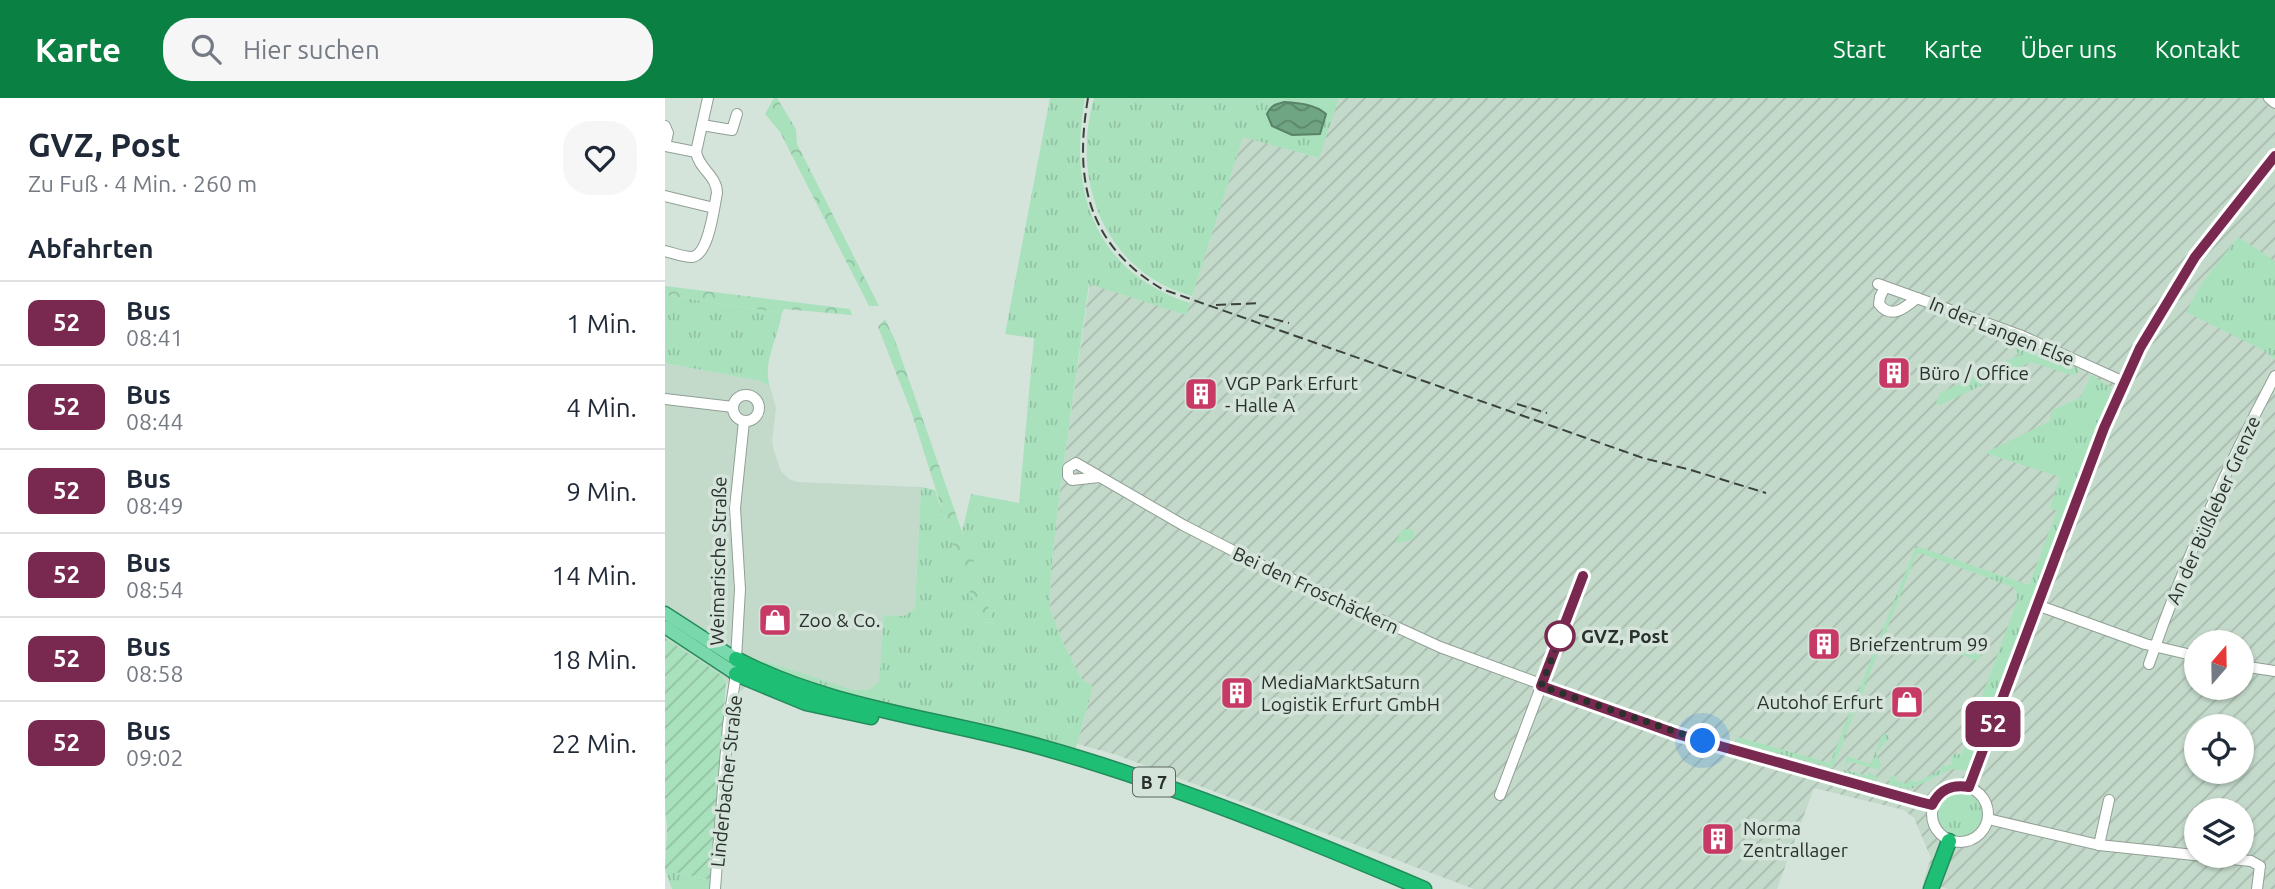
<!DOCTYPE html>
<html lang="de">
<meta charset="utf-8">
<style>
:root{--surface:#fff;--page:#f6f6f7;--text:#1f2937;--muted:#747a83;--line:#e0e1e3;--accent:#0b8043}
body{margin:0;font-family:Ubuntu,sans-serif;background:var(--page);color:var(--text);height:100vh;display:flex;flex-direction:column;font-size:26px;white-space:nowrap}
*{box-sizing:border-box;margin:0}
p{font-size:23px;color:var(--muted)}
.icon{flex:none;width:38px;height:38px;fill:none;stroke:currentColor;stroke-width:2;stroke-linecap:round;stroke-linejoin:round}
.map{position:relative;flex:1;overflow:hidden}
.sheet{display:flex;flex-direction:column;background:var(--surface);width:665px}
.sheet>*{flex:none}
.badge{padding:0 14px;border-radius:10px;font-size:24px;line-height:46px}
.needle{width:46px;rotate:20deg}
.fabs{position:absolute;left:1519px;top:532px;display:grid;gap:14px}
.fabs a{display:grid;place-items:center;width:70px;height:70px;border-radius:50%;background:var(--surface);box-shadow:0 2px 5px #0004;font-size:35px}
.you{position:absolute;width:35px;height:35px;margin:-18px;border:5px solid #fff;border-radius:50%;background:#1a73e8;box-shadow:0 0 0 10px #1a73e833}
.map>.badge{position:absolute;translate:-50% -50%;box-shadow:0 0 0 4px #fff}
h2{padding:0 28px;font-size:26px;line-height:63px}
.round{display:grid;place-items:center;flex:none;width:74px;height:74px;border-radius:28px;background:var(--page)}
.head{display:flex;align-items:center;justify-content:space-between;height:119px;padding:0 28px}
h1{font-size:33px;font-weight:700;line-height:52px}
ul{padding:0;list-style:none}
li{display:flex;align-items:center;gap:21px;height:84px;padding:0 28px;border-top:2px solid var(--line)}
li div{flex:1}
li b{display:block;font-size:26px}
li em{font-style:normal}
li .badge{min-width:77px;font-weight:700;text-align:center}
header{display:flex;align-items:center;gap:42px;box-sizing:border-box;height:98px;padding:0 35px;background:var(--accent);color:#fff}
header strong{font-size:33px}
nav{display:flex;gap:38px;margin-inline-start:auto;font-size:24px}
.search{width:490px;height:63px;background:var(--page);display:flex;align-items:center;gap:18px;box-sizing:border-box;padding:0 24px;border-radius:28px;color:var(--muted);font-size:26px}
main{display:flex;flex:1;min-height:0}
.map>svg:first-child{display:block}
.built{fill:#c3daca}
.industrial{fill:url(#industrial-furrows);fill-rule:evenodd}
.grass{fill:url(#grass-tufts)}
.forest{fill:url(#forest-crowns)}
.garden{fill:url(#garden-furrows)}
.water{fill:url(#water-waves);stroke:#5a8269;stroke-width:2}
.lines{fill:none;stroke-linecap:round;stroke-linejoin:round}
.minor-casing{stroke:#909f94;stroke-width:12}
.major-casing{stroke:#238c5b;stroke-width:15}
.highway-casing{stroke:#238c5b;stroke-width:17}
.minor{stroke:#fff;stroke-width:10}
.major{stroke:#79d8ac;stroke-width:12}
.highway{stroke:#1fbe75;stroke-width:14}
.rail{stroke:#3b423e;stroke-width:2;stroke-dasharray:10 5;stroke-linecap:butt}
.line-casing{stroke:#fff;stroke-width:16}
.line{stroke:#79294f;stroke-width:10}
.walk{stroke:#2a302c;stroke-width:7;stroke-dasharray:0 12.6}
.stop-dot{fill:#fff;stroke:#79294f;stroke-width:3.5}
.labels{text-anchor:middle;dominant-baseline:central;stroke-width:7;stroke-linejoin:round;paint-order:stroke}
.shield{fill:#d4e4da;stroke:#5d6660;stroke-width:2}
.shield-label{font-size:18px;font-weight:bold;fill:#2a302c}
.street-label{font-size:19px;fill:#2a302c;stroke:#d4e4da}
.poi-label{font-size:19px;fill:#2a302c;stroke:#d4e4da;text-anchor:start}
.stop-label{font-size:19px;font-weight:bold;fill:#2a302c;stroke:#d4e4da;text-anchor:start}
</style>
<header>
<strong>Karte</strong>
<div class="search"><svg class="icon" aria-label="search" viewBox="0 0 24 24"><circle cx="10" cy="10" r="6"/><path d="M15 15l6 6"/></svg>Hier suchen</div>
<nav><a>Start</a><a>Karte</a><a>Über uns</a><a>Kontakt</a></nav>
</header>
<main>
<section class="sheet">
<div class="head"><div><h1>GVZ, Post</h1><p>Zu Fuß · 4 Min. · 260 m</p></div><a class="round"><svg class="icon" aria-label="heart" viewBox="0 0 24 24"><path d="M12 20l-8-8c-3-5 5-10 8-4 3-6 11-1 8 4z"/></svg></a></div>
<h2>Abfahrten</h2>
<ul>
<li><span class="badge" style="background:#79294f;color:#fff">52</span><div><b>Bus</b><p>08:41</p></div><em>1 Min.</em></li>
<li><span class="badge" style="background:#79294f;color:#fff">52</span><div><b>Bus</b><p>08:44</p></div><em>4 Min.</em></li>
<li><span class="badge" style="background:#79294f;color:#fff">52</span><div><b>Bus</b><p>08:49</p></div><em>9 Min.</em></li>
<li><span class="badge" style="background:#79294f;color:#fff">52</span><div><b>Bus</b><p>08:54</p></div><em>14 Min.</em></li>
<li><span class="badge" style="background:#79294f;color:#fff">52</span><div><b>Bus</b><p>08:58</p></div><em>18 Min.</em></li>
<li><span class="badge" style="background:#79294f;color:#fff">52</span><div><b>Bus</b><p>09:02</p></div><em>22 Min.</em></li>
</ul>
</section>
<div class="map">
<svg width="1610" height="791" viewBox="0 0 1610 791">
<defs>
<pattern id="industrial-furrows" width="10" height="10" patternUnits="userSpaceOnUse" patternTransform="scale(1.75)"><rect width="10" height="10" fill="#c3daca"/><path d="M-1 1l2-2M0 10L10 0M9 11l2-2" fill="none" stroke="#a8bbae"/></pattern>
<pattern id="grass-tufts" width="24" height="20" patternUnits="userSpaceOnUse" patternTransform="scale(1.75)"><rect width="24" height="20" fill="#a9e1bd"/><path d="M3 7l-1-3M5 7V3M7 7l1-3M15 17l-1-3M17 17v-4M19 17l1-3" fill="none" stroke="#92c1a3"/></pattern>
<pattern id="forest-crowns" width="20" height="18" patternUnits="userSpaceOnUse" patternTransform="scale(1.75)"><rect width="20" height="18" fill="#a9e1bd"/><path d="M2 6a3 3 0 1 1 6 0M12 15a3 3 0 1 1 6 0" fill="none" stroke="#92c1a3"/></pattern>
<pattern id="garden-furrows" width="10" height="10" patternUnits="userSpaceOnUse" patternTransform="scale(1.75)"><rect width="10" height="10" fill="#a9e1bd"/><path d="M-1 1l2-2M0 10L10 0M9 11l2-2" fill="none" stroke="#92c1a3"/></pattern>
<pattern id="water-waves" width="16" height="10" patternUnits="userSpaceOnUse" patternTransform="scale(1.75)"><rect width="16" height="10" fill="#6fa583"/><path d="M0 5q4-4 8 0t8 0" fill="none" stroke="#5b876b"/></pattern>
</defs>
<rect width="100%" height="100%" fill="#d4e4da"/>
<path class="built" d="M0 265 96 283 105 289 111 310 107 343 109 353 116 373 124 381 132 384 256 389 250 510 239 518 219 517 215 584 203 592 196 594 173 588 96 562 85 587 81 588 77 593 61 585 58 578 0 540Z"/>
<path class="industrial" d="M674 0H1610V791H1283L1258 784 1266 760 1249 720 1239 712 1149 690 1112 791H809L452 657 412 646 428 589 416 581 398 545 385 511 386 471 396 384 425 185 521 217 578 38 653 60ZM1531 544H1577V590H1531ZM1531 628H1577V674H1531ZM1531 712H1577V758H1531Z"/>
<g class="grass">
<path d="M385 0H420C403 93 429 174 525 205L521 217 424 186 396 384 386 471 385 511 398 545 416 580 428 589 410 653 313 626 195 602 94 566 96 562 188 592H203L214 584 219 517 239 518 250 510 256 389 270 392 316 524 329 525 297 434 306 396 354 405 369 240 340 236Z"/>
<path d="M429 0H674L654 60 578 39 527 198C440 175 405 82 429 0Z"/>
<path d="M1573 139 1610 163V261L1598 252 1521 214 1537 185Z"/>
<path d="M0 197 117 215C113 240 97 265 105 289L96 283 0 265Z"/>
<path d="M1356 245 1414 271 1412 276 1406 277 1366 264 1275 307 1271 305 1275 295 1354 257 1351 252Z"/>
<path d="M1426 277 1446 289 1443 302 1446 303 1309 665 1304 673 1286 671 1246 691 1225 687 1224 681 1228 677 1231 678 1230 682 1242 686 1244 682 1252 684 1275 672 1278 665 1281 669 1288 665 1286 661 1290 655 1296 657 1301 645 1295 642 1303 636 1353 501 1351 500 1352 495 1348 489 1255 455 1251 457 1168 670 1071 644 1072 639 1165 665 1251 448 1364 487 1392 413 1385 410 1395 379 1320 355 1385 323 1386 313 1416 299Z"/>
<path d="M738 431 748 432 750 439 746 442 730 445Z"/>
<path d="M1287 547 1316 557 1313 563 1285 553Z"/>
<path d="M1221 635 1224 640 1211 655 1216 667 1214 672 1183 663 1180 672 1203 678 1204 674 1212 679V683L1179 674 1182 658 1206 666 1216 639Z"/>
<circle cx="1294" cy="716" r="23"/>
<path d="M0 772 46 782 45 791H7Z"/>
</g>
<g class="forest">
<path d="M109 0H112L131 31 132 46 214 208H204L115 34 100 16Z"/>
<path d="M0 188 185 211 187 217 119 211 117 215 0 197Z"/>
<path d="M220 221 230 242 329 525 316 524 294 465 246 313 213 229Z"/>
</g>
<path class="garden" d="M0 540 58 578 61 585 46 782 0 772 2 730 0 710Z"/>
<path class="water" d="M619 4C634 5 650 6 661 16L655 36 627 37 607 28 602 16C606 7 611 6 619 4Z"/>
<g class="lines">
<defs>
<g id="minor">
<path d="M1604 0 1610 5"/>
<path d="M37 27 67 32 72 16"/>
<path d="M0 28 3 35 0 48 31 54"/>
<path d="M0 98 49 110"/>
<path d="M0 153C8 155 19 159 27 159 44 157 49 109 52 95 52 78 34 71 31 54L43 0"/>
<path d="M1213 186 1357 238 1459 284"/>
<path d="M1220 189 1215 199 1214 206C1226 222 1240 210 1252 200"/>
<circle cx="81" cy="310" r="13"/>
<path d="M0 301 68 309"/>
<path d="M434 379 407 382 403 378V370L411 365 518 427 598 468 775 549 1012 636 1267 707"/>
<path d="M1372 507 1480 546 1531 558"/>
<path d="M71 561 75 491 70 410 79 323"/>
<path d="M1484 566C1518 467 1561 370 1610 278"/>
<path d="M1577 568 1610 573"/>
<circle cx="1295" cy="716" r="28"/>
<path d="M1304 689 1439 330 1475 250 1530 159 1610 58"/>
<path d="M835 697 918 478"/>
<path d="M1323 721 1434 747 1586 763 1595 768 1592 791"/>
<path d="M1434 747 1444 702"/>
<path d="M50 791 63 627 71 576"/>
</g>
<g id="major">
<path d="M0 515 71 561V568"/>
<path d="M0 529 71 576"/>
</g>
<g id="highway">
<path d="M71 561C166 611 274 620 376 649 507 686 634 738 759 791"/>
<path d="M71 576 141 605 206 619"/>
<path d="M1266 791 1284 743"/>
</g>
</defs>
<use href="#minor" class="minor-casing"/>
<use href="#major" class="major-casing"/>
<use href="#highway" class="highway-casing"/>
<use href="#minor" class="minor"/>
<use href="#major" class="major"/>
<use href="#highway" class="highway"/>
<g class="rail">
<path d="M423 0C409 82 422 146 497 191L978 360 1026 372 1101 395"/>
<path d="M551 207 596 205"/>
<path d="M594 217 624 225"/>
<path d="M852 306 882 315"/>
</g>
</g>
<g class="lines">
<defs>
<path id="line" d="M918 478 876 588 1012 636 1255 704 1267 707C1275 691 1287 686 1304 689L1439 330 1475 250 1530 159 1610 58"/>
</defs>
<use href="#line" class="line-casing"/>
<use href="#line" class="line"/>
<path class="walk" d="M895 538 900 527 876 588 1038 643"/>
</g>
<defs>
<symbol id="building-square" viewBox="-11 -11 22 22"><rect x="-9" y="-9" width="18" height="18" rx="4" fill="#c83a66" stroke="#d4e4da"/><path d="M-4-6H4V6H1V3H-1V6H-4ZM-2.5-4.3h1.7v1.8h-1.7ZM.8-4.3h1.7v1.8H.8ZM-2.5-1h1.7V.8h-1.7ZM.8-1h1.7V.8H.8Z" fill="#fff"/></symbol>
<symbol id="shop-square" viewBox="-11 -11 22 22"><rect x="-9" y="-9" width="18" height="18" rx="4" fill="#c83a66" stroke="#d4e4da"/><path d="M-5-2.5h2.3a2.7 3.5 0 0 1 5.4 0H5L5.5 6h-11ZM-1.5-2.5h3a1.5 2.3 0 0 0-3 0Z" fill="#fff"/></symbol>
</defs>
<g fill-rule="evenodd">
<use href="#building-square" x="1210" y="256" width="38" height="38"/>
<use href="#building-square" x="517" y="277" width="38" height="38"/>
<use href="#shop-square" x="91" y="503" width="38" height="38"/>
<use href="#building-square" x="1140" y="527" width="38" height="38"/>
<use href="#building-square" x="553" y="576" width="38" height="38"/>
<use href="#shop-square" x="1223" y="585" width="38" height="38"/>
<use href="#building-square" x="1034" y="722" width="38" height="38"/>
</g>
<circle class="stop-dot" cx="895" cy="538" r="14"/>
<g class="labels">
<rect class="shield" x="468" y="669.5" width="42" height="29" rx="5"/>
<g class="shield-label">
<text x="489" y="684">B 7</text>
</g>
<g class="street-label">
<text transform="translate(1337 233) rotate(22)">In der Langen Else</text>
<text transform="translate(1548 412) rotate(-66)">An der Büßleber Grenze</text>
<text transform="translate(53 463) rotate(-89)">Weimarische Straße</text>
<text transform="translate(651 492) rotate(25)">Bei den Froschäckern</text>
<text transform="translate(61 683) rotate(-84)">Linderbacher Straße</text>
</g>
<g class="poi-label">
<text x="1254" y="275">Büro / Office</text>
<text x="560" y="285">VGP Park Erfurt<tspan x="560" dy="22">- Halle A</tspan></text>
<text x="134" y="522">Zoo &amp; Co.</text>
<text x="1184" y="546">Briefzentrum 99</text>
<text x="596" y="584">MediaMarktSaturn<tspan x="596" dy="22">Logistik Erfurt GmbH</tspan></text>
<text x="1218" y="604" text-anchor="end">Autohof Erfurt</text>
<text x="1078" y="730">Norma<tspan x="1078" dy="22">Zentrallager</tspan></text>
</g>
<g class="stop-label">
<text x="916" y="538">GVZ, Post</text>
</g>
</g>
</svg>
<div class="fabs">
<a><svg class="needle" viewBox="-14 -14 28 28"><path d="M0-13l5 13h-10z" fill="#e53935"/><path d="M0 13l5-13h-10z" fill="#747a83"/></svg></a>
<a><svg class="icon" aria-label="locate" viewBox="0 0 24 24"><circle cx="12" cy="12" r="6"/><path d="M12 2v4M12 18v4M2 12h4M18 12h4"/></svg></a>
<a><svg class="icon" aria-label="layers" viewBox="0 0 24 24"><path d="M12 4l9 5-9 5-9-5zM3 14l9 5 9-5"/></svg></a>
</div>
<div class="you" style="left:1038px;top:643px"></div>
<b class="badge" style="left:1328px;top:626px;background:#79294f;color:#fff">52</b>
</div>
</main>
